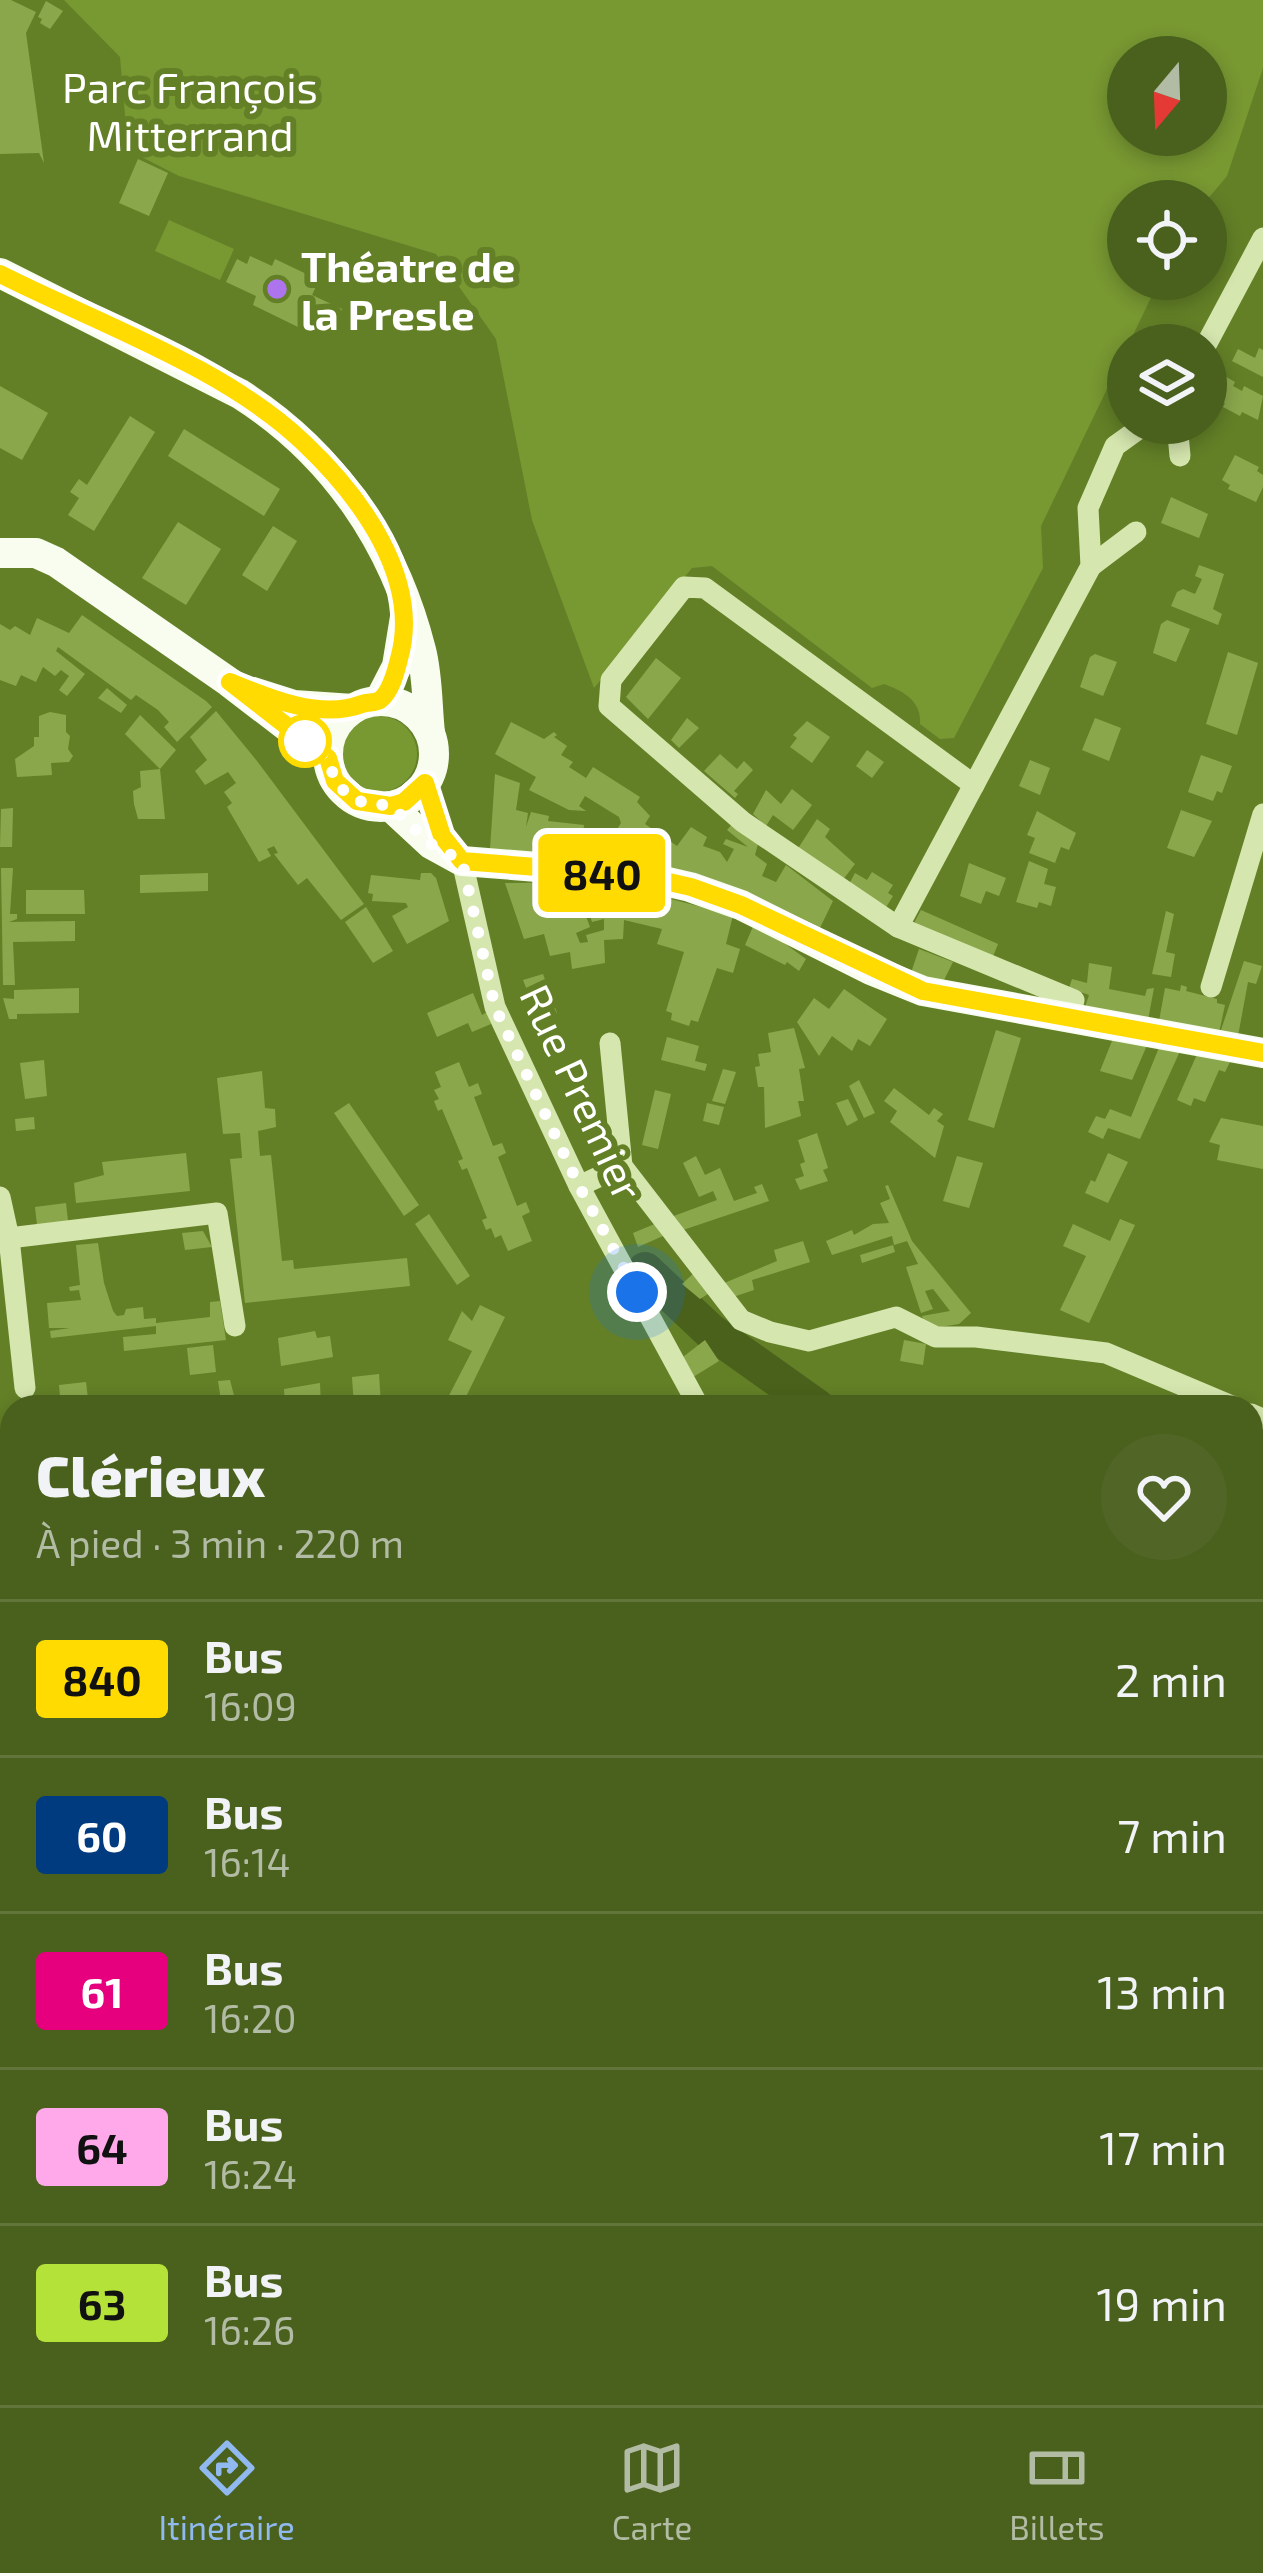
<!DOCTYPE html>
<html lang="fr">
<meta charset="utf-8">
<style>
:root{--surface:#4a601d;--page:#516626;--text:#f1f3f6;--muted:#b2bba4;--line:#61753b;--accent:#90b9f0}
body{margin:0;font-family:"Exo 2",sans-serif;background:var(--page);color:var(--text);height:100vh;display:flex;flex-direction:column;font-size:45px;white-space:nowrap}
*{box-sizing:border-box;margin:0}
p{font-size:39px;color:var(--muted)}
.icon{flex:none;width:66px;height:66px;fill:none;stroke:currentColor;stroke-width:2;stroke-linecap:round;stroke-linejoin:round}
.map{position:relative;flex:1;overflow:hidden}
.details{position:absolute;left:0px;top:1395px;width:1263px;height:1011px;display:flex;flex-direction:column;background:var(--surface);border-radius:36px 36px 0 0;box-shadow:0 6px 18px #0003}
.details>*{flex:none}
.badge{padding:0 24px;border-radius:9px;font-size:42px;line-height:78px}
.needle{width:78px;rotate:199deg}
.tools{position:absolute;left:1107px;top:36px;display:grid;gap:24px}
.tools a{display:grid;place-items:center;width:120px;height:120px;border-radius:50%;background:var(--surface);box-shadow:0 6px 18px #0003;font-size:60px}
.you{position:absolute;width:60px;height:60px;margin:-30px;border:9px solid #fff;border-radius:50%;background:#1a73e8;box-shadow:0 0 0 18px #1a73e833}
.map>.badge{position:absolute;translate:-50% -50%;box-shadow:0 0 0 6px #fff}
.round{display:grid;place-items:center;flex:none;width:126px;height:126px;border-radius:63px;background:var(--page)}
.overview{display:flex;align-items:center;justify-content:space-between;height:204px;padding:0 36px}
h1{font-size:57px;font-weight:800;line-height:90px}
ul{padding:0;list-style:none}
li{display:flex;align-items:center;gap:36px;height:156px;padding:0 36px;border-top:3px solid var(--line)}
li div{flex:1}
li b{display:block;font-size:45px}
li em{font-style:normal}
li .badge{min-width:132px;font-weight:700;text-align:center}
.menu{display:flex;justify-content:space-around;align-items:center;height:168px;border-top:3px solid var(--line);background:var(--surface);font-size:33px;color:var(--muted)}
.menu a{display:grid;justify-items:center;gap:6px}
.menu .on{color:var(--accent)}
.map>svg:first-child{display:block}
.green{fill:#789832;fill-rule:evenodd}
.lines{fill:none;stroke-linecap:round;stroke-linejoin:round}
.river{stroke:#4a611b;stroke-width:36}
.building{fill:#8aa74c;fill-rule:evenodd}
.minor{stroke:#d5e6ae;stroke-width:21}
.major{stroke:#f8fdef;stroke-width:30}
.rail{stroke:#fff;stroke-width:6;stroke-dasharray:21 9;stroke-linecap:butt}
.line-casing{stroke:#fff;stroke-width:27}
.line{stroke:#ffdb01;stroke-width:18}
.walk{stroke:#fff;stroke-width:12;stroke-dasharray:0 21.6}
.poi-dot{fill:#ae74ee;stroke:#638027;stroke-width:4.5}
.stop-dot{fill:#fff;stroke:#ffdb01;stroke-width:6}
.labels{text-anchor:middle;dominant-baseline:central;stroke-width:12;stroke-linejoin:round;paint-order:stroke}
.park-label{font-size:42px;fill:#fff;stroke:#638027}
.poi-label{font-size:42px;font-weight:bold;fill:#fff;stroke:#638027;text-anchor:start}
.street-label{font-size:42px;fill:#fff;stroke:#638027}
</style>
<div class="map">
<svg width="1263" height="2405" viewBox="0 0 1263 2405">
<rect width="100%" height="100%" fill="#638027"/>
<g class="green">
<path d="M64 0H1263V68L1227 176 1206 201H1128V279H1160L1041 526 1043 568 954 738 940 739 920 724C922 701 903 691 884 684L872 688 712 566 692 568 594 688 532 520 496 339 436 254 179 176 128 150 120 57ZM1128 57H1206V135H1128Z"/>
<path d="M169 220 234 249 220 280 155 251Z"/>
<circle cx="379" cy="754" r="38"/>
</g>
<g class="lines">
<g class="river">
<path d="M645 1270 710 1331 817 1407"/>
<path d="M1251 1527 1263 1531"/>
</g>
</g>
<g class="building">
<path d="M0 0H11L36 12 26 33 44 163 39 153 0 154Z"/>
<path d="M46 1 63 11 50 29 40 23 42 19 38 17Z"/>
<path d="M138 159 168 173 149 216 119 203Z"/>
<path d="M250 256 272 266 275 259 319 280 312 295 342 309 331 332 302 318 298 327 253 305 256 296 226 282 237 259 247 264Z"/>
<path d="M1259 348 1263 350V377L1232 361 1238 349 1255 358Z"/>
<path d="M1209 367 1235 382 1233 386 1242 391 1244 386 1263 396 1258 420 1242 412 1240 416 1223 407 1225 403 1206 396Z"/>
<path d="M0 386 48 413 22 460 0 448Z"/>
<path d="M130 416 155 432 94 531 68 515 79 498 70 492 79 479 87 485Z"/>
<path d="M184 429 280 489 264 516 168 456Z"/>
<path d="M1235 455 1259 467 1257 471 1263 475V487L1256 502 1228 489 1230 485 1222 480Z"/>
<path d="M1171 497 1208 514 1199 538 1161 523Z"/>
<path d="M178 522 221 549 186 605 142 578Z"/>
<path d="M273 526 297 541 267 591 242 575Z"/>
<path d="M1199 565 1224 574 1213 609 1222 614 1218 625 1171 606 1177 592 1183 589 1195 594 1202 579 1195 576Z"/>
<path d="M82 615 206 701 212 707 177 742 164 727 169 722 158 710 136 695 131 700 58 647 56 651 85 674 67 696 59 690 69 676 61 670 55 676 43 667 36 682 21 675 16 686 0 680V624L10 630 15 626 30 635 37 618 69 633Z"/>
<path d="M1167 620 1190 629 1176 662 1153 653 1161 624Z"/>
<path d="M1228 652 1258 663 1237 735 1206 724Z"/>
<path d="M1095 654 1117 662 1103 696 1080 687 1090 657Z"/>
<path d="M656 658 681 678 648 719 626 697Z"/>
<path d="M107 688 127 705 121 713 98 698Z"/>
<path d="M216 711 257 761 364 904 341 920 307 878 298 885 274 854 278 853 274 846 267 849 271 856 259 862 227 807 232 803 224 792 236 783 228 772 205 785 195 771 207 760 190 737Z"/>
<path d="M50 712 66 715V732L70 736 68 749 73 756 69 762 51 763 52 775 17 777 15 759 34 746V737H39V716Z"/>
<path d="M140 715 176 750 160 769 165 819H138L134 804 133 791 141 787 140 771 160 769 125 734Z"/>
<path d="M687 718 699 728 679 748 671 740Z"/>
<path d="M1095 718 1121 728 1109 761 1082 750Z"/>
<path d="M807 721 830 737 812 763 790 747 797 738 793 735Z"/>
<path d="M511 722 544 739 554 732 557 735 554 737 567 746 561 755 573 762 569 767 586 778 593 767 640 797 637 802 650 816 645 824 677 846 691 827 707 837 703 846 720 852 727 862 734 849 723 844 726 839 748 847 727 830 733 823 758 844 755 855 767 864 762 876 776 882 786 865 833 901 819 930 597 862 621 823 619 817 585 796 579 806 586 811 569 810 529 790 536 777 495 754Z"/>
<path d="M867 750 884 762 872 778 856 766Z"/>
<path d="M720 754 737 769 744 761 753 770 734 791 738 794 735 798 704 771Z"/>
<path d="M1201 755 1232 766 1222 793 1217 791 1213 801 1188 792Z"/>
<path d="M1030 760 1050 768 1040 795 1019 786Z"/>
<path d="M495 774 520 783 516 810 528 813 526 827 531 812 549 816 548 821 584 825 580 860 490 849Z"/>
<path d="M792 789 812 805 793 830 773 815 766 826 753 814 766 790 781 804Z"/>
<path d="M13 808 12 847H0L1 809Z"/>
<path d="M1181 810 1212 821 1194 857 1167 848Z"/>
<path d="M1037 811 1076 833 1069 850 1061 847 1055 863 1029 853 1035 838 1027 835Z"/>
<path d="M817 819 830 829 825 837 855 864 842 881 797 850Z"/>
<path d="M1029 861 1048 869 1044 884 1056 887 1051 906 1039 902 1037 908 1016 902Z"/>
<path d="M969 863 1006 878 999 896 986 891 981 904 960 896Z"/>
<path d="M1 868H13L10 914H17V919L9 922 75 921V941L13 942 15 985H3Z"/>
<path d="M872 872 893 885 888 893 893 896 885 909 848 886 855 873 867 880Z"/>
<path d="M208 873V891L140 893V875Z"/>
<path d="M421 873H431L436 878 449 921 407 944 392 916 408 907 406 903 372 901 373 894 368 893 371 875 420 880Z"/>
<path d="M604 882 733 915 726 944 740 949 733 973 717 968 698 1022 691 1020 689 1026 671 1020 672 1013 666 1011 684 952 657 944 662 929 624 920 623 939 604 940 605 963 572 969 570 952 550 956 544 934 524 939 505 883ZM588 909 592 922 604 919V930L586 935 588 942 580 943 576 933 590 927 584 911Z"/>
<path d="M26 890H84L85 914H26Z"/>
<path d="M366 907 393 951 373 963 345 922Z"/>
<path d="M921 910 998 944 992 959 914 923Z"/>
<path d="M1166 911 1174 914 1166 952 1175 954 1171 977 1152 974Z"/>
<path d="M755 922 806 959 799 971 787 962 785 965 745 945Z"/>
<path d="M919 949 953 962 943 982 911 973Z"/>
<path d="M1244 961 1262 966 1256 984 1248 982 1238 1036 1220 1033Z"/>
<path d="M1089 963 1112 967 1109 989 1145 996 1147 989 1154 988 1148 1020 1085 1007 1089 995 1069 988 1072 979 1087 983Z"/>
<path d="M543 974 557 1013 539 1020 523 980Z"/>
<path d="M1181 985 1187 987 1186 991 1217 999V1003L1225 1005 1219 1033 1159 1021 1165 988 1180 991Z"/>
<path d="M79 988V1013L17 1014V1019H9L3 998 14 999V990Z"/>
<path d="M844 989 887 1019 870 1046 858 1039 852 1051 832 1036 819 1056 797 1022 814 998 829 1009Z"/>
<path d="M473 993 482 1015 487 1012 491 1024 472 1032 468 1023 437 1037 427 1013Z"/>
<path d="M794 1028 805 1068 799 1069 804 1101H798L801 1116 765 1128 764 1087H758L755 1067 760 1066 758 1054 771 1052 768 1033Z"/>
<path d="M996 1030 1021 1038 994 1128 968 1120Z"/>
<path d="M1114 1036 1148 1043 1132 1080 1100 1071Z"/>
<path d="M667 1037 699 1046 695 1061 707 1064 705 1071 661 1060Z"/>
<path d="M1160 1045 1181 1049 1140 1139 1108 1128 1103 1139 1088 1132 1096 1116 1105 1119 1110 1109 1131 1117Z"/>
<path d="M1198 1052 1230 1062 1225 1072 1219 1070 1205 1102 1194 1098 1191 1106 1177 1100Z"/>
<path d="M44 1060 47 1096 25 1099 20 1063Z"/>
<path d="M459 1062 469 1087 478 1083 482 1094 474 1097 493 1146 502 1143 506 1153 498 1157 517 1206 526 1202 530 1212 522 1216 532 1241 508 1251 501 1235 495 1238 491 1228 486 1230 482 1220 487 1218 467 1168 462 1170 458 1161 463 1159 442 1109 438 1111 434 1101 439 1099 434 1090 441 1087 435 1072Z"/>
<path d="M723 1069 736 1072 725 1104 712 1101Z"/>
<path d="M262 1071 265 1108 275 1109 276 1127 258 1131 260 1156 271 1155 282 1261 293 1260 294 1269 407 1258 410 1286 245 1303 230 1159 242 1158 240 1133 223 1134 217 1078Z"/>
<path d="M859 1080 875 1113 864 1118 849 1086Z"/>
<path d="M894 1088 929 1115 934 1108 943 1114 937 1121 944 1126 935 1158 890 1122 897 1111 884 1101Z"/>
<path d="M655 1090 671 1094 658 1149 642 1145Z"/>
<path d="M848 1099 858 1120 847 1126 836 1103Z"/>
<path d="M349 1103 419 1205 404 1216 334 1113Z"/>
<path d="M707 1103 724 1107 719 1125 703 1121Z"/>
<path d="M34 1117 35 1129 16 1131 15 1119Z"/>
<path d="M1221 1118 1263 1126V1169L1217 1160 1220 1145 1209 1142Z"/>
<path d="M817 1133 828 1168 823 1170 828 1181 800 1190 795 1179 804 1176 800 1164 805 1162 798 1140Z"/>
<path d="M186 1153 190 1191 76 1203 74 1183 104 1175 102 1162Z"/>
<path d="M1108 1153 1128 1162 1108 1203 1085 1193 1091 1180 1095 1182Z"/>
<path d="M696 1156 705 1175 720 1168 734 1201 757 1193 754 1187 762 1184 769 1201 680 1231 671 1217 717 1200 713 1191 699 1197 683 1163Z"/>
<path d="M957 1156 983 1163 969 1208 943 1201Z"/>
<path d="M888 1185 912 1241 971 1313 959 1324 927 1329 922 1316 950 1311 933 1289 925 1291 933 1309 921 1313 906 1267 918 1264 907 1241 894 1245 892 1236 832 1255 826 1241 852 1230 854 1235 873 1224 889 1223 880 1203 890 1199 885 1186Z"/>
<path d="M66 1203 68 1221 37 1225 35 1207Z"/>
<path d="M429 1214 470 1276 457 1285 415 1224Z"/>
<path d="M1120 1219 1135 1225 1089 1323 1060 1310 1086 1256 1063 1246 1073 1224 1110 1241Z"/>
<path d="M657 1223 663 1236 638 1247 633 1233Z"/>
<path d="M203 1231 212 1247 185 1250 182 1233Z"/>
<path d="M803 1241 810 1262 752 1280 754 1290 733 1297 722 1284 777 1261 774 1250Z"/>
<path d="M98 1243 104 1283 113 1311 117 1316 124 1315 126 1309 143 1307 144 1319 156 1318V1326L51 1338 50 1331 70 1328H49L47 1303 81 1300 79 1290 70 1291 69 1287 80 1285 76 1245Z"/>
<path d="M893 1245 895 1252 862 1263 860 1255Z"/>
<path d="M695 1272 711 1292 700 1299 682 1284Z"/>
<path d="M220 1301 226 1340 124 1351 123 1337 156 1334V1323L210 1317V1302Z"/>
<path d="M480 1305 505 1317 461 1407H443L472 1351 448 1340 462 1311 472 1321Z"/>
<path d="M315 1331 317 1338 330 1336 333 1357 281 1366 278 1338Z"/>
<path d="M705 1340 719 1361 690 1379 679 1360Z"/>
<path d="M904 1340 926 1344 923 1365 900 1361Z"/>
<path d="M213 1345 216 1372 190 1375 187 1348Z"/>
<path d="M379 1374 381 1405 354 1407 352 1377Z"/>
<path d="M230 1380 237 1407H222L218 1381Z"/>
<path d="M86 1382 89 1407H61L59 1385Z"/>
<path d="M320 1383 321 1407H285L284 1389Z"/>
<path d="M1263 1469V1504L1259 1513 1251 1510V1489Z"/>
<path d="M12 1766V1819L9 1820 3 1767Z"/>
<path d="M1258 1772 1263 1776V1820L1251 1811V1781Z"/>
<path d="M0 1879 12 1891V1928L0 1917Z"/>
<path d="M1257 2354 1263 2357V2405L1238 2394H1251V2357L1255 2359Z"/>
<path d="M76 2394H216L231 2405H153L139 2395 142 2405H79Z"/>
<path d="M281 2394H329L320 2405H297Z"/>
<path d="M437 2394H512L520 2405H430Z"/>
<path d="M1046 2394H1097L1091 2405H1050L1054 2398Z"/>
</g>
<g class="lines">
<g class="minor">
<path d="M1206 345 1263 238"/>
<path d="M1177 423 1180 456"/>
<path d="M1091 566 1136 532"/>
<path d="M974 785 705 588 684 587 611 680 609 706 743 822 898 927 1074 1000 1070 1018"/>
<path d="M462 861 495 1007 579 1186 699 1407"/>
<path d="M898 927 1091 566 1088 508 1115 446 1147 423"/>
<path d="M1211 987 1263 814"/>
<path d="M610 1043 622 1166 741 1320 770 1332 809 1341 896 1317 936 1337H976L1106 1353 1234 1407"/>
<path d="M579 1186 622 1166"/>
<path d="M0 1197 9 1238 217 1213 235 1326"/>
<path d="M9 1238 25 1388"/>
<path d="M1251 1414 1263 1419"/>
<path d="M1251 1913 1263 1905"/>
<path d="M1251 2212 1263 2253"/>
<path d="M0 2216 9 2261"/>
<path d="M37 2394 39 2405"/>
<path d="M525 2398 530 2405"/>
<path d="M1103 2405 1109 2394"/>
</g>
<g class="major">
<path d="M0 273 240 394C333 453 394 543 421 650 428 677 427 706 430 733"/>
<path d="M0 553H36L56 562 229 682 328 758"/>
<path d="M253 692 294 705 353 709"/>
<path d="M379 701 397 666 405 617"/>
<circle cx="381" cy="754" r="53"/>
<path d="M390 806 431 844 462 861 638 875 690 887 741 905 871 970 923 991 1263 1053"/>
<path d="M0 1957 12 1967"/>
<path d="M1251 2117 1263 2111"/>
<path d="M784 2405 791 2394"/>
</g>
<g class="rail">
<path d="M1251 2073 1263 2068"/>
<path d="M0 2279 12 2280"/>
</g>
</g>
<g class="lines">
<defs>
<path id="line" d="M0 274C97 323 226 368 304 443 360 496 422 579 399 659 396 671 391 692 380 700 375 703 368 702 362 704 320 720 269 698 230 682L328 758 335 781 357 801 391 806 404 802 425 783 442 836 462 861 638 875 691 887 741 905 923 991 1263 1053"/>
</defs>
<use href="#line" class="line-casing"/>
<use href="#line" class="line"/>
<path class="walk" d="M305 741 328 758 335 781 344 791 357 801 391 806 431 844 462 861 495 1007 579 1186 637 1292"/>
</g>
<circle class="poi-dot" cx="277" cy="289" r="12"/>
<circle class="stop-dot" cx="305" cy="741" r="24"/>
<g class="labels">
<g class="park-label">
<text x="190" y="86">Parc François<tspan x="190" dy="48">Mitterrand</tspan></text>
</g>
<g class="poi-label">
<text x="301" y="265">Théatre de<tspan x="301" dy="48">la Presle</tspan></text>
</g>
<g class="street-label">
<text transform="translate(583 1092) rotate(65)">Rue Premier</text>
</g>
</g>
</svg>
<div class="tools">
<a><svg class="needle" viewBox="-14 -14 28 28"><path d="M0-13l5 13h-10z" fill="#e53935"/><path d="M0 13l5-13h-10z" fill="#b2bba4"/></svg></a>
<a><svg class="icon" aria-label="locate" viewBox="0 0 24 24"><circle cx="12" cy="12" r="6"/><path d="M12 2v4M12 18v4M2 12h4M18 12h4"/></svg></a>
<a><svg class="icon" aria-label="layers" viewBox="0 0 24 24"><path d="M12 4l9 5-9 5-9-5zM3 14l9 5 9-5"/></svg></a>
</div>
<div class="you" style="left:637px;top:1292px"></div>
<b class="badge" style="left:602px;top:873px;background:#ffdb01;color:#111">840</b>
<section class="details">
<div class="overview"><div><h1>Clérieux</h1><p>À pied · 3 min · 220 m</p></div><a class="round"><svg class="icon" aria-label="heart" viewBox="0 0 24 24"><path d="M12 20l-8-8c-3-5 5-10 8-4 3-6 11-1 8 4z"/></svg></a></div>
<ul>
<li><span class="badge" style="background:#ffdb01;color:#111">840</span><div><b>Bus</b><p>16:09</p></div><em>2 min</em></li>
<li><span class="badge" style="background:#003b80;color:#fff">60</span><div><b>Bus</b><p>16:14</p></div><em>7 min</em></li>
<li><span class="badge" style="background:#e6007e;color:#fff">61</span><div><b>Bus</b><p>16:20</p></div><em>13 min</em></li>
<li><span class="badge" style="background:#ffa9eb;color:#111">64</span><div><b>Bus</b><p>16:24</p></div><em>17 min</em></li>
<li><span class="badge" style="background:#b5e239;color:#111">63</span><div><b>Bus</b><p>16:26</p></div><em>19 min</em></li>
</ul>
</section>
</div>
<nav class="menu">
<a class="on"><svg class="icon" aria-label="directions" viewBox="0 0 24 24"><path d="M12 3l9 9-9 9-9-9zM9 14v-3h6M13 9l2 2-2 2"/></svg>Itinéraire</a>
<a><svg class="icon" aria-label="map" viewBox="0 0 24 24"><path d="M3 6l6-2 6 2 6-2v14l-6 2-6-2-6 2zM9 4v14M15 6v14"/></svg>Carte</a>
<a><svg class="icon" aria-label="tickets" viewBox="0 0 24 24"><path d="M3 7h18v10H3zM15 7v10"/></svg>Billets</a>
</nav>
